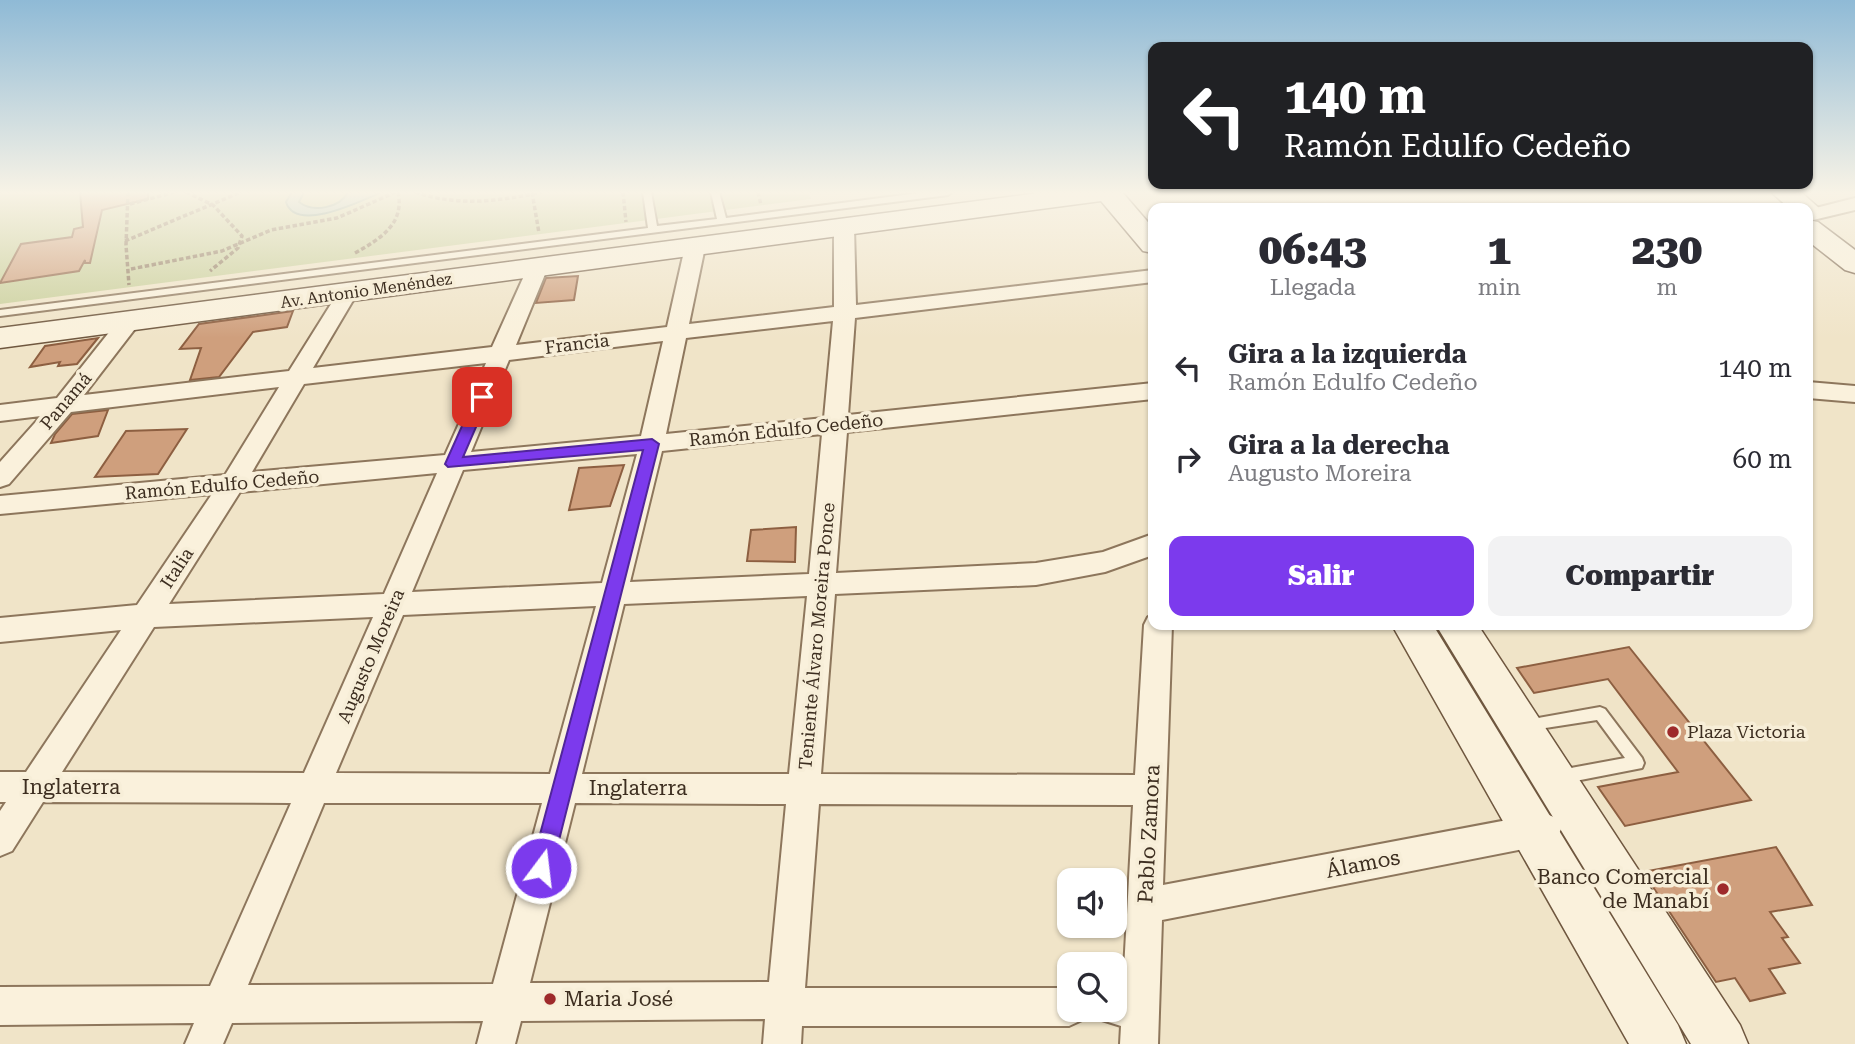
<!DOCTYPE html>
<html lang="es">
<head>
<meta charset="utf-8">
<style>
	body { margin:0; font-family:"Roboto Serif",serif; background:#f2f2f3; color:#2b2b33; height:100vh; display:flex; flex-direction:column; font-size:26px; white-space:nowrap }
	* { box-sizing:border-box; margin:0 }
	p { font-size:23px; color:#7c7c81 }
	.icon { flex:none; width:38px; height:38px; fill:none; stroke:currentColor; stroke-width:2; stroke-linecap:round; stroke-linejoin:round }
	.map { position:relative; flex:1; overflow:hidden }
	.details { position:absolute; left:1148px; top:203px; width:665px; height:427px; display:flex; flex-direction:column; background:#fff; border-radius:14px; box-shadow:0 2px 5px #0004 }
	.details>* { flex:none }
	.guide { position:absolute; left:1148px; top:42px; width:665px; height:147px; border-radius:14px; box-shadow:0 2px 5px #0004; background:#202124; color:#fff; overflow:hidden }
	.buttons { position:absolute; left:1057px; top:868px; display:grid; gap:14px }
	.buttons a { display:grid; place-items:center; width:70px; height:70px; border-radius:14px; background:#fff; box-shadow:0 2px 5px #0004; font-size:35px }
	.pin { position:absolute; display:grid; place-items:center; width:60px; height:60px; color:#fff; margin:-30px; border-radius:14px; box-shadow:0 4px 10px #0006 }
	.me { position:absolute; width:77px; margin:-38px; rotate:15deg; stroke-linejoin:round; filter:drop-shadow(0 0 5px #0008) }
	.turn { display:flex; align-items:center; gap:24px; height:147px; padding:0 21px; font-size:32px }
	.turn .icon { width:91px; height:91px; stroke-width:2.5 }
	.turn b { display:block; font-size:49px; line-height:60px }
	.eta { display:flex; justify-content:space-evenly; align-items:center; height:119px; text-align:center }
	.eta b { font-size:42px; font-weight:800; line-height:49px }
	.action { display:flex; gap:14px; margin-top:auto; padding:14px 21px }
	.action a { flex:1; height:80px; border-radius:14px; background:#7c3aed; color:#fff; font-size:28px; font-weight:800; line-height:80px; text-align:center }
	.action a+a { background:#f2f2f3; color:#2b2b33 }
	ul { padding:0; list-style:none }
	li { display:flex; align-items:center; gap:21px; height:91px; padding:0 21px }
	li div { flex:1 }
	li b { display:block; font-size:26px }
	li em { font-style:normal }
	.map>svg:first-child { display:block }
</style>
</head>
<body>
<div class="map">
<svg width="1855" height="1044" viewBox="0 0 1855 1044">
	<rect width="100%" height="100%" fill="#f0e4c8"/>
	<path fill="#c9cf9b" d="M0,192H808L811,199L0,304Z"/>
	<path fill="#a9c4bc" stroke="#6f938a" stroke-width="2" d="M292,192H304L299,202C313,213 340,208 348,192H382C363,200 296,234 286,202Z"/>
	<path fill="#cf9f7d" stroke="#8d5f41" stroke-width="2" d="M80,192H148V199L102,210L90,263H85V260L79,271L0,283L21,244L72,237L74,229L83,227Z
		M578,276L574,300L536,303L546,278Z
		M293,311L287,327L253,332L219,377L190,380L201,348L180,349L199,324Z
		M98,338L77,364L58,366L60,362L30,367L45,346Z
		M108,410L98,436L51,443L55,434L72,414Z
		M187,429L158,474L95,477L126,431Z
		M624,465L610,506L569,510L579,468Z
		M796,527L795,562L747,561L751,530Z
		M1629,647L1751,800L1625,826L1598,787L1678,772L1608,679L1534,693L1517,668Z
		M1776,847L1812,905L1770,912L1788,937L1782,938L1800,963L1769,969L1785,993L1750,1001L1735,978L1716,982L1643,872Z"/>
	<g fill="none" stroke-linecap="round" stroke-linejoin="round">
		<defs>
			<path id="lane" d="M643,192H651L657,226L717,219L711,192H719L726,218L927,192H952L948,195L0,316V310L648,228Z
				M1600,707L1605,709L1642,758L1644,763L1642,768L1560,784L1555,782L1553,777L1555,772L1560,770L1625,758L1597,720L1526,731L1521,729L1519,725L1521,721Z"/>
			<path id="street" d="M1855,198V210L1813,220L1808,218V210Z
				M844,221L854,227L856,305L1153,270V282L855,318L848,415L1153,383V399L847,432L836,573L1036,563L1103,552L1153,534V555L1105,572L1036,585L835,594L821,774L1135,775L1144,625L1148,617L1153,615V625H1172L1163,885L1544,813L1556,818L1561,829L1556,840L1544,845L1162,920L1158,1044H1120L1121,1026L1102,1020L1097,1010H1115V988H1123L1133,805L819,804L805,988H1069V1010H1087L1082,1020L1069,1026H802L801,1044H763L765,1019L521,1021L515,1044H477L483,1021L232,1023L223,1044H185L194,1023L0,1025V987L210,986L291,803L43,802L12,851L0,856V811L6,802H0V772H26L121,630L0,642V618L137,605L212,494L0,514V496L225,475L279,387L71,412L9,484L0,487V462L41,416L0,421V405L57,398L122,316H138L141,321L84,395L289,371L341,288H355L358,292L313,368L492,347L528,267L531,263H545L548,267L516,345L667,327L685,247L688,243H702L705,247L689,324L834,307V227ZM833,321L824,418L666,434L686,338ZM663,341L641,436L471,452L509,360ZM486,363L445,455L252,472L304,384ZM822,434L809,574L630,582L662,451ZM637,454L602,583L412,592L463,470ZM437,473L384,594L169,604L240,492ZM807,596L789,774H582L624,604ZM596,606L550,774L336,773L403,615ZM373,617L304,773L62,772L154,627ZM324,803H542L493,984L248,985ZM575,803L786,804L769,982L530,983Z
				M1808,382L1855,386V402L1808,398Z"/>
			<path id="secondary" d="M1046,192H1122L1153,228V253L1143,251L1101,201L0,348V328Z
				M1771,192H1801L1819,208L1815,214L1808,216V208H1789Z
				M1808,220L1818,222L1855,250V273L1845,270L1808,241Z
				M1392,625H1433L1678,1025L1686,1044H1629Z
				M1436,625H1478L1740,1025L1748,1044H1691Z"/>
		</defs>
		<use href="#lane" stroke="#8d765c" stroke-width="4"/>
		<use href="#street" stroke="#8d765c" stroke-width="4"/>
		<use href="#secondary" stroke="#6f573f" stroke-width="3"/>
		<path stroke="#8d765c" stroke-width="3.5" stroke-dasharray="4.5 2.5" stroke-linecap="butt" d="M128,192L126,245L129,285
			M186,192L213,205L242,236L238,248L210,271
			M415,192C458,207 499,201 543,192
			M532,192L539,233
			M623,192L626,222
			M758,192L761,205
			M130,204L175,192
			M125,241L241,192
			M355,253C380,239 405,224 398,192
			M131,269L222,251L271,230L337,218L396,192"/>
		<use href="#lane" fill="#faf1dc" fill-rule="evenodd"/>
		<use href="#street" fill="#faf1dc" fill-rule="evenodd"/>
		<use href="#secondary" fill="#faf1dc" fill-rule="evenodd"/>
	</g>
	<linearGradient id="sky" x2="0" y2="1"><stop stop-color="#8fbad6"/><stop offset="0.57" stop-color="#f8f3e6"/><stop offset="1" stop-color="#f8f3e6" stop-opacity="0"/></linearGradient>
	<rect width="1855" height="338" fill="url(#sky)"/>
	<path fill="#7c3aed" stroke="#51269a" stroke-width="2" d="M482,393L489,397L463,457L652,439L659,444L552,868L549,875L541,878L534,875L531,868L643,450L448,467L445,464L475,397Z"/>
	<g fill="#9e2a2b" stroke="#f7eed8" stroke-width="2.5">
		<circle cx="1673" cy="732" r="7"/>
		<circle cx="1723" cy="889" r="7"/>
		<circle cx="550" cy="999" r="7"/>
	</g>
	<g text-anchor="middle" stroke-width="7" stroke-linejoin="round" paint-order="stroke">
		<g font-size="16" fill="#3d2e20" stroke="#f7eed8">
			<text transform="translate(366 290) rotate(-8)" y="6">Av. Antonio Menéndez</text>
		</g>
		<g font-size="18" fill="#3d2e20" stroke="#f7eed8">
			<text transform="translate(577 344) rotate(-7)" y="6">Francia</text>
			<text transform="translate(66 401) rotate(-50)" y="6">Panamá</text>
			<text transform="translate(786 430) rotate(-6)" y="6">Ramón Edulfo Cedeño</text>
			<text transform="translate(222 485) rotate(-5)" y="6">Ramón Edulfo Cedeño</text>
			<text transform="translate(177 568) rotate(-57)" y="6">Italia</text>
			<text transform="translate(817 636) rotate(-85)" y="6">Teniente Álvaro Moreira Ponce</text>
			<text transform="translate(371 656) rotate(-67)" y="6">Augusto Moreira</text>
		</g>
		<g font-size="18" fill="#3d2e20" stroke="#f7eed8" text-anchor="start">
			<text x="1687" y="738">Plaza Victoria</text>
		</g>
		<g font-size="21" fill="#3d2e20" stroke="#f7eed8">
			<text x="71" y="794">Inglaterra</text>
			<text x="638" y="795">Inglaterra</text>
			<text transform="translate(1149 834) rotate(-87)" y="7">Pablo Zamora</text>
			<text transform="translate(1363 864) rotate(-11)" y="7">Álamos</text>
		</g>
		<g font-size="21" fill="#3d2e20" stroke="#f7eed8" text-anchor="end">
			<text x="1709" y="884">Banco Comercial<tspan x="1709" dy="24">de Manabí</tspan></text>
			<text x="564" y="1006" text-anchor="start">Maria José</text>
		</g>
	</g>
</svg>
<div class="buttons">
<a><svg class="icon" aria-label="sound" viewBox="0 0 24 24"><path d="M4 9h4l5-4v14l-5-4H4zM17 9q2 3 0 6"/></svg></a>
<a><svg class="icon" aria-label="search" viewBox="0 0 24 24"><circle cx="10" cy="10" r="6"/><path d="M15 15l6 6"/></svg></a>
</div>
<div class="pin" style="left:482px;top:397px;background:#d93025"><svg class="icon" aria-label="arrive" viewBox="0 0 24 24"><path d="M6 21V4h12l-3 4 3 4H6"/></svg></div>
<svg class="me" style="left:541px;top:868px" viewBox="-20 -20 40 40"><circle r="17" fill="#7c3aed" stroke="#fff" stroke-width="3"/><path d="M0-11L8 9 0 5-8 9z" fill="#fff"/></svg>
<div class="guide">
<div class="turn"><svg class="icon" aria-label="left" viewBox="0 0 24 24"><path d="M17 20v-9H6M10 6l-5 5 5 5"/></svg><div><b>140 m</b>Ramón Edulfo Cedeño</div></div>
</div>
<section class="details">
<div class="eta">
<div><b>06:43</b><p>Llegada</p></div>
<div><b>1</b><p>min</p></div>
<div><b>230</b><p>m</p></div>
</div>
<ul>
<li><svg class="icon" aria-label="left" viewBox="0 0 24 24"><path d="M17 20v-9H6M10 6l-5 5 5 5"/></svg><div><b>Gira a la izquierda</b><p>Ramón Edulfo Cedeño</p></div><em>140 m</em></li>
<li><svg class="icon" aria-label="right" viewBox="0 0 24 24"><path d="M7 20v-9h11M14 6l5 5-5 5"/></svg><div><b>Gira a la derecha</b><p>Augusto Moreira</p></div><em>60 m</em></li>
</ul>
<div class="action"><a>Salir</a><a>Compartir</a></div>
</section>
</div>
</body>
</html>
